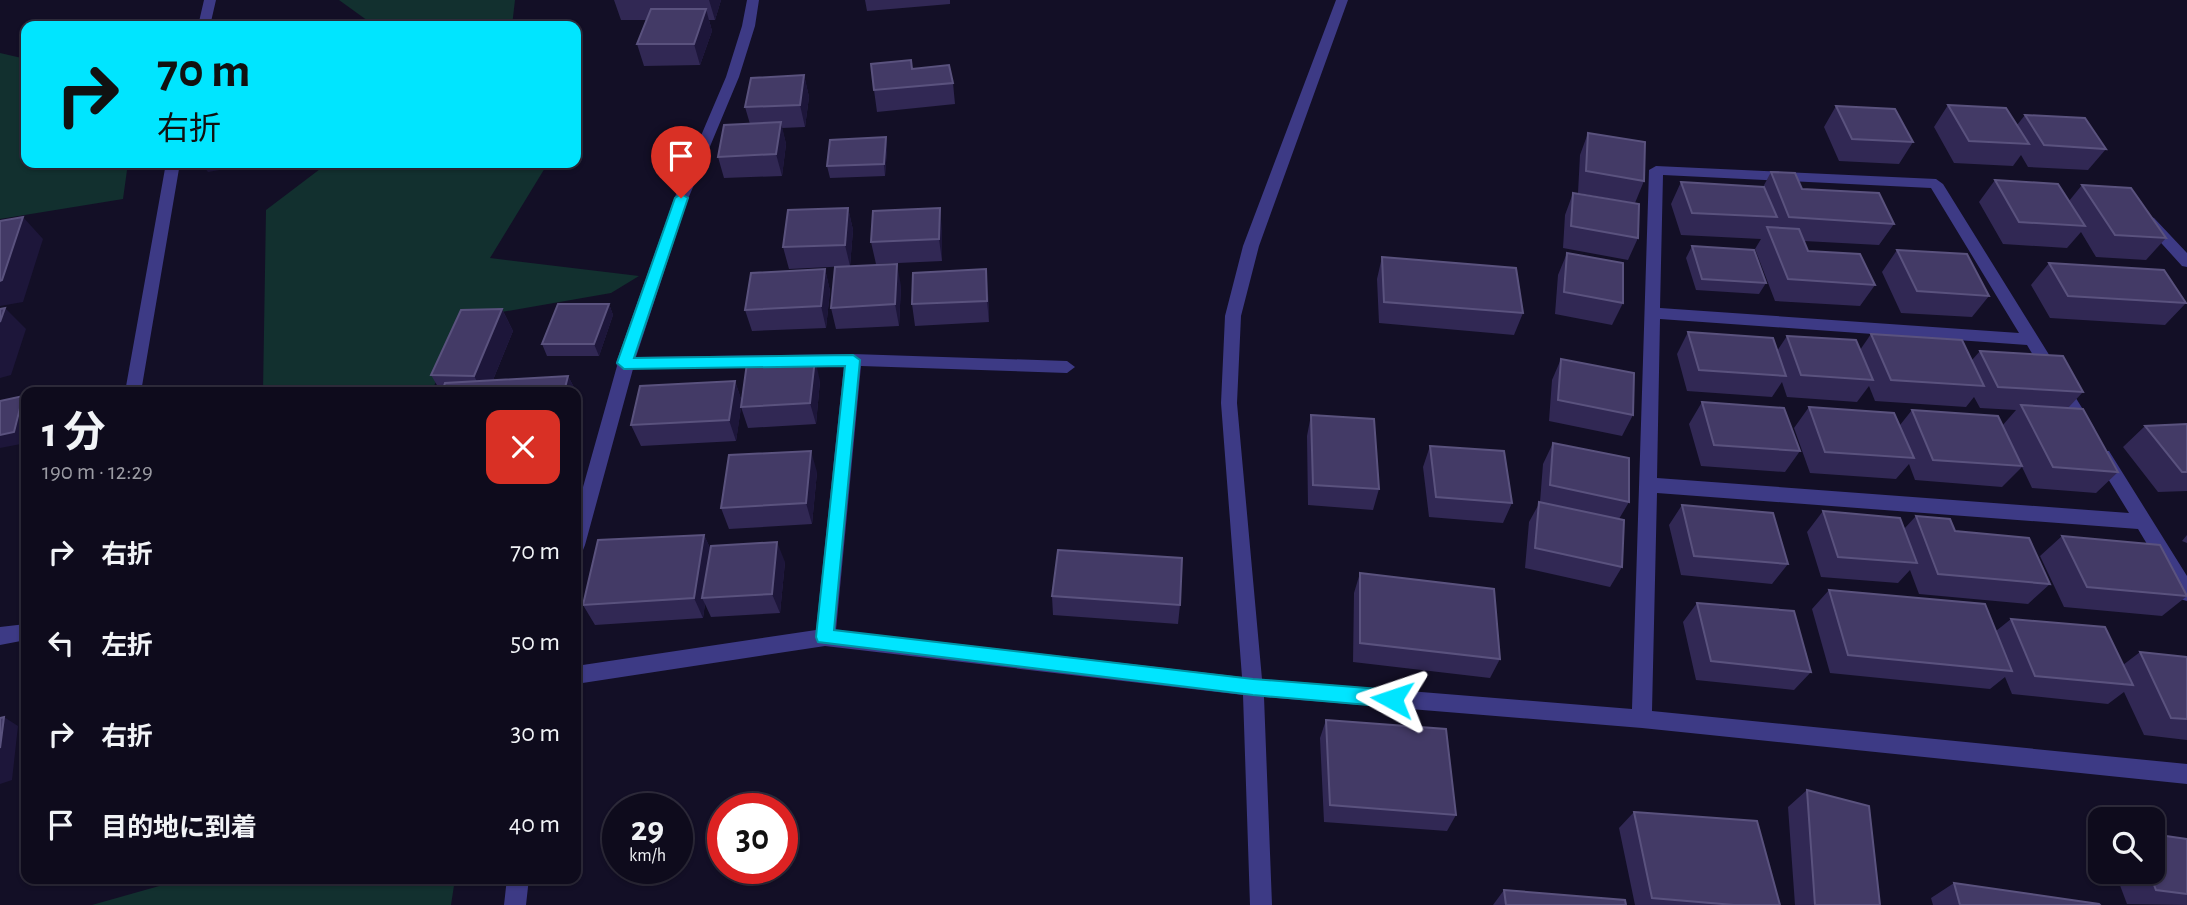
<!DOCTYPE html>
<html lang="ja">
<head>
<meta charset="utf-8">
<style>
	body { margin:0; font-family:"Alegreya Sans","Noto Sans JP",sans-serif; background:#1c1929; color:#f1f3f6; height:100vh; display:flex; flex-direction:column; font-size:26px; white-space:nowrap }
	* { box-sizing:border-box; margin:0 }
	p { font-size:23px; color:#9b9ba3 }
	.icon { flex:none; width:38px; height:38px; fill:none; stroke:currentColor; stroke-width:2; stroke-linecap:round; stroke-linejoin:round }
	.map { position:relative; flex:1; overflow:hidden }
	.side { position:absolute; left:21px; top:387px; width:560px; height:497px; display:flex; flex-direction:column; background:#0e0b1c; border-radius:14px; box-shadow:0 2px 5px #0004,0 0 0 2px #2e2b3b }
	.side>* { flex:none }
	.guide { position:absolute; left:21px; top:21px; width:560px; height:147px; border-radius:14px; box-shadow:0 2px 5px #0004,0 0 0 2px #2e2b3b; background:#00e5ff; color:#111; overflow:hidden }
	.controls { position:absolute; left:2088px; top:807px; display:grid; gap:14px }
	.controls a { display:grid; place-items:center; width:77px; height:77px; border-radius:14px; background:#0e0b1c; box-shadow:0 2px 5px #0004,0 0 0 2px #2e2b3b; font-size:35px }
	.speed { position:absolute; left:602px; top:793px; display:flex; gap:14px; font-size:35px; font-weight:700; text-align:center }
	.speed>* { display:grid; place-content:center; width:91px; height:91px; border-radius:50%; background:#0e0b1c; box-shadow:0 2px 5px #0004,0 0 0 2px #2e2b3b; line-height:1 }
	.speed small { font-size:18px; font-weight:400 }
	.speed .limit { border:10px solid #d22; background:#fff; color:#111 }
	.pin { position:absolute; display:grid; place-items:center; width:60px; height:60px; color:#fff; margin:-72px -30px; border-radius:50% 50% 50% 0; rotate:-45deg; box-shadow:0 0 7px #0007 }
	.pin .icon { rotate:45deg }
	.me { position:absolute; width:77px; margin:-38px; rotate:275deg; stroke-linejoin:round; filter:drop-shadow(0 0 5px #0008) }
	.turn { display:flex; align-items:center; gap:24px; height:147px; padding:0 21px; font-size:32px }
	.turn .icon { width:91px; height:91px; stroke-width:2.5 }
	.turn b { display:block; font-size:49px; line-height:60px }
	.round { display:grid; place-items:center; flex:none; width:74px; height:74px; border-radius:14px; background:#1c1929 }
	.summary { display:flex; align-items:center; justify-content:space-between; height:119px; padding:0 21px }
	h1 { font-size:42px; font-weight:700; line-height:52px }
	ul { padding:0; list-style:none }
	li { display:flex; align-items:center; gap:21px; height:91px; padding:0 21px }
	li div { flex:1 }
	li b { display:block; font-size:26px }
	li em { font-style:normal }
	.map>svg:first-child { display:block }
</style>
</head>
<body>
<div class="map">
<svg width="2187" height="905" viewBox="0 0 2187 905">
	<rect width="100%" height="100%" fill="#130f26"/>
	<path fill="#12302f" d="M339,0H515L512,26H375Z
		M0,53L26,59V163H128L123,199L0,219Z
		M328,163H548L490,258L639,276L611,293L467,318L431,392H263L266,210Z
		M184,879V878L455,879L451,905H92Z"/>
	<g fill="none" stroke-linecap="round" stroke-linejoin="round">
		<path fill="#3d3a85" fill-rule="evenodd" d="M204,0H216L210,26H198Z
			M747,0H759L755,26L739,77L688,199L636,357L853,354L1067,361L1075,367L1067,373L861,366L836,630L1242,677L1221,403L1225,316L1243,246L1336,0H1348L1259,246L1241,316L1237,403L1262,679L1632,709L1649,170L1656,166L1936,179L1943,184L2092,424L2095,429L2092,434H2080L2027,345L1660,319L1657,478L2129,513L2094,456L2097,451H2109L2187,576V601L2180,599L2138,529L1657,493L1652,711L2187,764V784L1642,728L1264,697L1272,905H1250L1243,695L825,646L576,684V666L816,630L844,366L633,369L585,545L583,550L576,553V512L617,366L616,363L674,199L726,77L742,26ZM1663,175L1931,188L2019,333L1660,308Z
			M166,163H180L141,392H125Z
			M2149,216L2154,218L2187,253V267L2182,266L2144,224L2142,221L2144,218Z
			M26,624V640L0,645V627Z
			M507,878H529L526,905H504Z"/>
	</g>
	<path fill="#312854" d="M614,0H721L715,20H709L712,31L700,65L644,66L637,44L646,20H621Z
		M865,0H950V4L867,11Z
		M912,69L953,83L955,104L877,112L874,90Z
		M804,75L809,97L805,127L782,128L786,144L782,176L724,178L718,157L750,124L745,107Z
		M1948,105L2017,125L2025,115L2106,149L2088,170L2028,167L2021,155L2013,166L1954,163L1934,127Z
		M1836,106L1913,142L1899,164L1839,161L1824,127Z
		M1588,133L1644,181L1635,203L1578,193L1580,155Z
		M886,137L887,149L885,176L830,178L827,166Z
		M1771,172L1802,189L1894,224L1879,245L1804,241L1808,251L1875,285L1860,306L1775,301L1755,249L1761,239L1681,235L1671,204L1681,182L1763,187Z
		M1995,180L2069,201L2082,185L2166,238L2146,260L2096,257L2081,232L2067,248L2003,244L1979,202Z
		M1573,193L1638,238L1628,260L1563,248L1565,215Z
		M848,208L853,230L850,266L789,269L783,247Z
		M942,230V261L876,264L871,242Z
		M1692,246L1766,283L1759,294L1696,290L1686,258Z
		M1897,250L1989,296L1972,317L1901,313L1882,272Z
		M1567,253L1623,303L1612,325L1555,314L1558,275Z
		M1382,257L1523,313L1514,335L1379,323L1377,279Z
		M2049,263L2186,303L2165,325L2050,318L2031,285Z
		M825,269L830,291L826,328L752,331L745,310Z
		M901,286L899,326L836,329L831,308Z
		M988,291L989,322L915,326L912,304Z
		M609,304L613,315L599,356H547L542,344Z
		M502,309L513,331L493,380L568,376L579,397L576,409V392H441L431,375Z
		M1688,332L1777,351L1787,336L1860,350L1871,334L1972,360L1980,351L2083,392L2068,408L2118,472L2096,493L2032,488L2022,467L2002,487L1915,480L1909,464L1896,479L1810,473L1794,428L1809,407L1900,425L1912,410L2002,426L2016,410L1980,408L1974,397L1966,407L1875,401L1869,386L1857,402L1787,397L1782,382L1772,397L1687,391L1677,354Z
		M1561,359L1633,415L1622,436L1549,421L1552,380Z
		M735,381L742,402L820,381L816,424L748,428L741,407L736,441L641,446L631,425Z
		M1702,402L1800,451L1785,472L1701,466L1689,424Z
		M1311,415L1379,489L1373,510L1308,505L1307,436Z
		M2187,424V491L2158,492L2123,447L2145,426Z
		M1553,443L1629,502L1619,519L1622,567L1610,587L1525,568L1529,522L1540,502L1543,464Z
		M1430,446L1512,503L1503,523L1429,517L1423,467Z
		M817,472L812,524L729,529L721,508Z
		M1682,505L1788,564L1772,584L1681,575L1669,525Z
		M1823,511L1904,529L1916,516L1955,531L2050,584L2028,604L1919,594L1910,570L1898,583L1821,577L1807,532Z
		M704,535L710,548L785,562L780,613L711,617L705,604L703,618L595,625L583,605Z
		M2187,535V543L2182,541Z
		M2062,536L2187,596L2162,616L2064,607L2040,556Z
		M1360,573L1500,659L1490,678L1353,662L1354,593Z
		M1829,590L1996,631L2011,619L2123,665L2140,652L2187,657V740L2144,735L2124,692L2108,704L2012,694L2005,677L1990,689L1830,673L1812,609Z
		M1052,596L1180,605L1178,624L1053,615Z
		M1697,603L1811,672L1794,690L1696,680L1683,622Z
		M1326,720L1456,815L1447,831L1324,822L1320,738Z
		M1807,790L1880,905H1795L1788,807Z
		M1634,812L1780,905H1635L1619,828Z
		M2187,839V905L2127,904L2115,872H2152Z
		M1954,883L2100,905H1933L1931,898Z
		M1504,890L1626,905H1493Z"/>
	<path fill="#1d163a" d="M709,0H721L715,20Z
		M706,9L712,31L700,65L694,44Z
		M804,75L809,97L805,127L800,105Z
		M781,122L786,144L782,176L776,154Z
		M886,137L887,149L885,176L884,164Z
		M201,163H259L208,172Z
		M848,208L853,230L850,266L845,245Z
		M940,208L942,230V261L939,239Z
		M23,217L43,239L23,302L0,306V281Z
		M897,264L901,286L899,326L895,304Z
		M825,269L830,291L826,328L821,306Z
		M986,269L988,291L989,322L987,301Z
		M609,304L613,315L599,356L594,344Z
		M5,308L26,329L11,375L0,378V322Z
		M502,309L513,331L488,392H483L474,376Z
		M815,359L820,381L816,424L810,403Z
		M568,376L579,397L576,409V392H564Z
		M735,381L742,402L736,441L729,420Z
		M23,396L26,399V443L0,448V435Z
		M811,451L817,472L812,524L806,503Z
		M704,535L713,555L702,598L705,604L703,618L694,598Z
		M777,542L785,562L780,613L772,594Z
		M4,717L18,726L12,780L0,784V748Z"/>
	<path fill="#433a66" stroke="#5a527e" stroke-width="2" d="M651,9H706L694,44H637Z
		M911,60L912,69L949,65L953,83L874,90L871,64Z
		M804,75L800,105L745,107L751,78Z
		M1948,105L2006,108L2029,144L1969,141Z
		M1836,106L1895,109L1913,142L1852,139Z
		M2025,115L2085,118L2106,149L2044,145Z
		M781,122L776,154L718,157L724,125Z
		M1588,133L1645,142L1644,181L1586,171Z
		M886,137L884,164L827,166L830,140Z
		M1771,172L1795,173L1802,189L1879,193L1894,224L1789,217Z
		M1995,180L2058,184L2085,226L2019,222Z
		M1681,182L1764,187L1777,217L1692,213Z
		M2082,185L2131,188L2166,238L2115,235Z
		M1573,193L1639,204L1638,238L1571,226Z
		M848,208L845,245L783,247L788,210Z
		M940,208L939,239L871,242L873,211Z
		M23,217L2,280L0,281V221Z
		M1767,227L1799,229L1808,251L1860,254L1875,285L1788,279Z
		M1692,246L1754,250L1766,283L1702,279Z
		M1897,250L1967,254L1989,296L1917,291Z
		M1567,253L1623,263V303L1564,292Z
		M1382,257L1516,268L1523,313L1384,302Z
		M2049,263L2164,270L2186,303L2068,296Z
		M897,264L895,304L831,308L835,267Z
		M825,269L821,306L745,310L751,273Z
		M986,269L987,301L912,304L913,273Z
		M558,304H609L594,344H542Z
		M5,308L0,322V309Z
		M502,309L474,376L431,375L461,310Z
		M1688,332L1773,338L1786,376L1699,370Z
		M1871,334L1962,340L1984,386L1891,380Z
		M1787,336L1856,340L1873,380L1801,375Z
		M1980,351L2063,356L2083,392L1998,387Z
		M815,359L810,403L741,407L747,363Z
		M1561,359L1634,373L1633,415L1558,400Z
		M568,376L564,392H442L445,383Z
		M735,381L729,420L631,425L640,386Z
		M23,396L14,432L0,435V401Z
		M1702,402L1784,408L1800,451L1714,445Z
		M2021,405L2083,409L2118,472L2053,467Z
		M1809,407L1894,413L1914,458L1825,452Z
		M1912,410L1998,416L2022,466L1933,460Z
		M1311,415L1374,419L1379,489L1313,485Z
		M2187,424V472H2182L2145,426Z
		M1553,443L1629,458V502L1550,485Z
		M1430,446L1504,451L1512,503L1436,497Z
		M811,451L806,503L721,508L729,455Z
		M1539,502L1624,520L1622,567L1535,548Z
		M1682,505L1773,513L1788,564L1694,556Z
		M1823,511L1900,518L1917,563L1838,557Z
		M1916,516L1950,519L1955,531L2029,538L2050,584L1938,574Z
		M704,535L694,598L583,605L598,540Z
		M2062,536L2160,545L2187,596L2087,587Z
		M777,542L772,594L702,598L711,546Z
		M1058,550L1182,558L1180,605L1052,596Z
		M1360,573L1494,589L1500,659L1360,643Z
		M1829,590L1985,604L2012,671L1848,655Z
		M1697,603L1794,611L1811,672L1711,661Z
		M2011,619L2105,627L2133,685L2035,676Z
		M2140,652L2187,657V719L2171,718Z
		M4,717L0,748V718Z
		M1326,720L1446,729L1456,815L1330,805Z
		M1807,790L1869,806L1880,905H1815Z
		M1634,812L1757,821L1780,905H1734L1652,898Z
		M2152,834L2187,839V894L2156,890L2149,872H2152Z
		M1954,883L2099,904L2100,905H1960Z
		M1504,890L1625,900L1626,905H1506Z"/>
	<path fill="#00e5ff" stroke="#0095a6" stroke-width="2" d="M681,194L688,198L634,358L853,355L860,360L834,630L1253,679L1392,690L1399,693L1401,699L1399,705L1392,707L1253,695L818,642L816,637L845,366L624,369L617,363L675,198Z"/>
</svg>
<div class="controls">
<a><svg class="icon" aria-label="search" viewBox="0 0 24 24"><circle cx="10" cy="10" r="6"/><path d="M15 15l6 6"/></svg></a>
</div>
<div class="speed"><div>29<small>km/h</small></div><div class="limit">30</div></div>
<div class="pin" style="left:681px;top:198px;background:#d93025"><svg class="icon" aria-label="arrive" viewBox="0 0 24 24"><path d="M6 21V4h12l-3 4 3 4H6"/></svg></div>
<svg class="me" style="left:1392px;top:699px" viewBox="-20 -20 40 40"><path d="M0-17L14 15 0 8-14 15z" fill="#00e5ff" stroke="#fff" stroke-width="4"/></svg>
<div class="guide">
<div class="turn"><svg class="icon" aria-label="right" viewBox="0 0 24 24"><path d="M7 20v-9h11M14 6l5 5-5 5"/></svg><div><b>70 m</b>右折</div></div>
</div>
<section class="side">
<div class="summary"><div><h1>1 分</h1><p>190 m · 12:29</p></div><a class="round" style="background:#d93025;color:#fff"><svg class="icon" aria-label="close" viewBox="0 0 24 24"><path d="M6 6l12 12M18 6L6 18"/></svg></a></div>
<ul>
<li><svg class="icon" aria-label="right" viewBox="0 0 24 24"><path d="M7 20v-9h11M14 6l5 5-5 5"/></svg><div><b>右折</b></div><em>70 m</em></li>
<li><svg class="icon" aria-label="left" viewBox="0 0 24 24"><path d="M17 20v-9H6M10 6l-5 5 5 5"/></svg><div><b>左折</b></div><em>50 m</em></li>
<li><svg class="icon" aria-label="right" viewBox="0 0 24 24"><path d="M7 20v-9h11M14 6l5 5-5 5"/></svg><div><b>右折</b></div><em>30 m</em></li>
<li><svg class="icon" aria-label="arrive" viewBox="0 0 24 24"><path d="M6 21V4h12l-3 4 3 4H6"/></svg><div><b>目的地に到着</b></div><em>40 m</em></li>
</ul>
</section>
</div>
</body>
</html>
